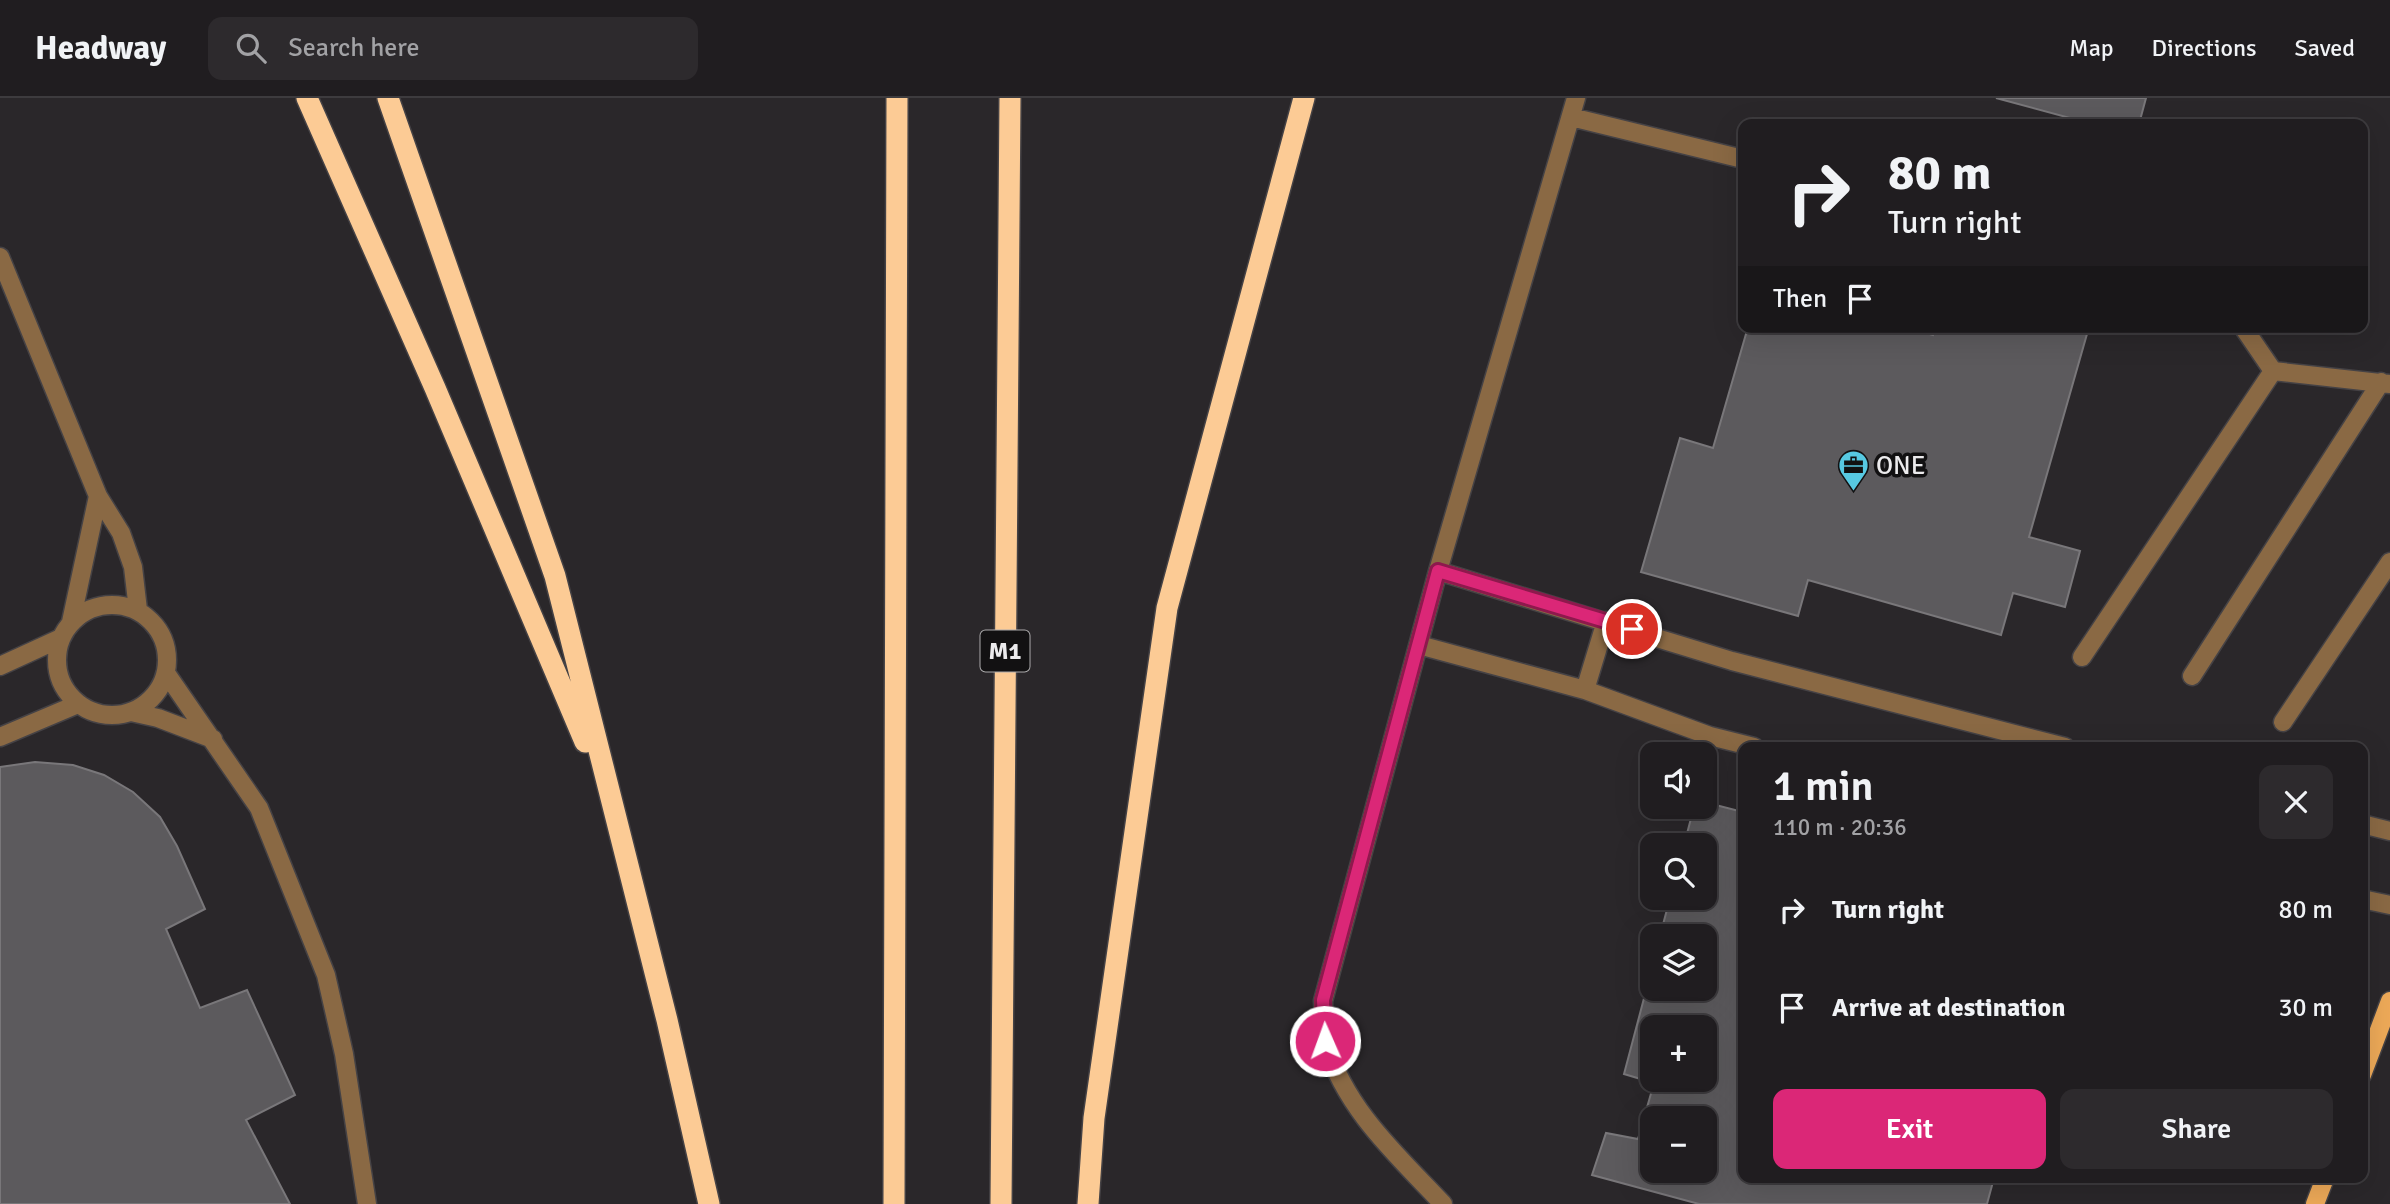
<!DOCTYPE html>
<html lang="en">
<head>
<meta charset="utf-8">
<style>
	body { margin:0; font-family:Signika,sans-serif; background:#2d2a2d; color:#f1f3f6; height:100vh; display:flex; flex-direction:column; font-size:26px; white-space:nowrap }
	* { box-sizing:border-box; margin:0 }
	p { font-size:23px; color:#a2a2a5 }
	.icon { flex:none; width:38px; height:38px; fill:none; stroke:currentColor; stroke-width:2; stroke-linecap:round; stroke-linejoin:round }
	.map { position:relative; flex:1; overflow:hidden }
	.drawer { position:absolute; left:1738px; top:644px; width:630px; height:441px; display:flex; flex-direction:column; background:#201d20; border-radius:14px; box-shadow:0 7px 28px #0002,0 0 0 2px #3d3b3e }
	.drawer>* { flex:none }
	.hud { position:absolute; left:1738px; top:21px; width:630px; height:214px; border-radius:14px; box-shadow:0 7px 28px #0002,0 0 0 2px #3d3b3e; background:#201d20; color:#f1f3f6; overflow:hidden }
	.buttons { position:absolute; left:1640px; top:644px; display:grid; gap:14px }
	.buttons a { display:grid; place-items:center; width:77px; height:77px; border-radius:14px; background:#201d20; box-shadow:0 7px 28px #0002,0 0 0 2px #3d3b3e; font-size:35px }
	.pin { position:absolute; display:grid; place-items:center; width:60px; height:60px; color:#fff; margin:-30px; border:4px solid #fff; border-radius:50%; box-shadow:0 2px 7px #0007 }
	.me { position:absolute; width:77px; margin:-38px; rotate:358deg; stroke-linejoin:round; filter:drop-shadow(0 0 5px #0008) }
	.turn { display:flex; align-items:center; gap:24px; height:147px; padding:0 35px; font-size:32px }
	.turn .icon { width:91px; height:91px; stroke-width:2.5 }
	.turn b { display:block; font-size:49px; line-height:60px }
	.then { display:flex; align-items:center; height:66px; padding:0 35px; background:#0003; gap:14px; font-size:26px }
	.round { display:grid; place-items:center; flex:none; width:74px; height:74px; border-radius:14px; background:#2d2a2d }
	.headline { display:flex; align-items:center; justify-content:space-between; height:119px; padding:0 35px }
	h1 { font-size:42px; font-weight:600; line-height:52px }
	.primary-button { display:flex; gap:14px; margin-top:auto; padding:14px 35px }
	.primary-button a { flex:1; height:80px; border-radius:14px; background:#db2777; color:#fff; font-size:28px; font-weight:600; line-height:80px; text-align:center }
	.primary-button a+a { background:#2d2a2d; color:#f1f3f6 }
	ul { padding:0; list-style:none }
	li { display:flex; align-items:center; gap:21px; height:98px; padding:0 35px }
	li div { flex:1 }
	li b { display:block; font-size:26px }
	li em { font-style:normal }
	header { display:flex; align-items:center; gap:42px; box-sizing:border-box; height:98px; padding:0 35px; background:#201d20; border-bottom:2px solid #3d3b3e }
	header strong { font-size:33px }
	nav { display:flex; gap:38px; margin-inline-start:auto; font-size:24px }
	.search { width:490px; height:63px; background:#2d2a2d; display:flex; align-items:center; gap:18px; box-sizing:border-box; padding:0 24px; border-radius:14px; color:#a2a2a5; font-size:26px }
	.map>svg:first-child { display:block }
</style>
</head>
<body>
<header>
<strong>Headway</strong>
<div class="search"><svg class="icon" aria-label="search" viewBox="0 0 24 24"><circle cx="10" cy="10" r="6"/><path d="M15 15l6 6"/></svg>Search here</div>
<nav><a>Map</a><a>Directions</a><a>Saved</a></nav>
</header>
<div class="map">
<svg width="2390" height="1106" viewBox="0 0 2390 1106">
	<rect width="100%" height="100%" fill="#2a272a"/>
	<path fill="#5c5a5d" stroke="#79777a" stroke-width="2" fill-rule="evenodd" d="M1996,0H2146L2139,26H2092Z
		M1748,229H1905L1933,237L1936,229H2089L2029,439L2080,453L2065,509L2013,495L2001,537L1808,482L1798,518L1641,474L1680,340L1713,350Z
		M35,664L73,667L104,677L133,694L160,719L177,748L205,811L166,831L200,910L247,892L295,997L246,1022L290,1106H0V669Z
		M1704,704L1743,714V1080H1994L1987,1106H1699L1592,1077L1606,1035L1638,1041L1654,985L1624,976L1652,870V891H1704V838H1660L1670,800H1704V747H1684L1694,709H1704ZM1652,929H1704V982H1652ZM1652,1020H1704V1073H1652Z"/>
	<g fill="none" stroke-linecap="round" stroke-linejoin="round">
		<defs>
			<path id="minor" d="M1571,19L1743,61
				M0,159L98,398L121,435L133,469L138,512
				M2243,229L2273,273L2390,286
				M1438,473L1732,563L2065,649
				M57 562a55 55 0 1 1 110 0a55 55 0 1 1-110 0Z
				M71,524L98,398
				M1419,547L1585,592L1710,638L1754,649
				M2082,559L2273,273
				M0,568L61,540
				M166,575L259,710L326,877L344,956L367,1106
				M2192,578L2381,284
				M1585,592L1606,523
				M131,614L158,620L213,641
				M2283,624L2390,464
				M0,639L78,606
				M2362,726L2390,733
				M2362,801L2390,807
				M1443,1106C1397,1057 1346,1012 1326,946C1322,933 1324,916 1323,903L1438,473L1576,0"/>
			<path id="major" d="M2362,977L2390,903
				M2315,1106L2325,1080"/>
			<path id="highway" d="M307,0L435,290L585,644
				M388,0L555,478L667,922L709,1106
				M894,1106L897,0
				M1001,1106L1010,0
				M1088,1106L1094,1020L1167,510L1304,0"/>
		</defs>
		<use href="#minor" stroke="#454245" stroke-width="21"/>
		<use href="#major" stroke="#454245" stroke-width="21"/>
		<use href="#highway" stroke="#454245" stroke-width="24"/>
		<use href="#minor" stroke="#8a6944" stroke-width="18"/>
		<use href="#major" stroke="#eda958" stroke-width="18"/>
		<use href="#highway" stroke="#fccb95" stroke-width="21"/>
	</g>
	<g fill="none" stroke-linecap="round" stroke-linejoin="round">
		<defs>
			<path id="route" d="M1325,943L1323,902L1438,473L1632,531"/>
		</defs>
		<use href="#route" stroke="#8e194d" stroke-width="18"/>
		<use href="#route" stroke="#db2777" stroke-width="12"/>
	</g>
	<defs>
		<symbol id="office-pin" viewBox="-11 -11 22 30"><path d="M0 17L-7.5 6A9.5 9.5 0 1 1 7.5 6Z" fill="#57c9e2" stroke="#121112"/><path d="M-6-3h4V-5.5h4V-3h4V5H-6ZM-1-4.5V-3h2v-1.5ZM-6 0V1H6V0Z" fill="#111"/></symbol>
	</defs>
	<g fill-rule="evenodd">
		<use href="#office-pin" x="1836" y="350" width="35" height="47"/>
	</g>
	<g text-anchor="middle" stroke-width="7" stroke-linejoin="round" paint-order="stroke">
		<rect fill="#121112" stroke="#abaaab" stroke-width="2" x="980.5" y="532.5" width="49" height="41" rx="5"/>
		<g font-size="24" font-weight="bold" fill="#ecebed">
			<text x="1005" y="561">M1</text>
		</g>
		<g font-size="26" fill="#ecebed" stroke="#121112" text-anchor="start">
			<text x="1876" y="376">ONE</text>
		</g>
	</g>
</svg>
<div class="buttons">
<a><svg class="icon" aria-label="sound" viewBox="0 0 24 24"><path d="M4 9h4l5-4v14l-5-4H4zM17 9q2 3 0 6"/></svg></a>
<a><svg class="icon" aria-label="search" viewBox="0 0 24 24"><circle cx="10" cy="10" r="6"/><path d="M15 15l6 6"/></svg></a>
<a><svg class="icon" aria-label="layers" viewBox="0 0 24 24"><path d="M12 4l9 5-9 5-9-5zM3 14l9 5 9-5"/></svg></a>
<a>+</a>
<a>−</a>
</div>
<div class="pin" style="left:1632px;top:531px;background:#d93025"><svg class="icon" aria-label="arrive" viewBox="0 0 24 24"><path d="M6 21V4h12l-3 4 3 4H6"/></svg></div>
<svg class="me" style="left:1325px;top:943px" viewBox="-20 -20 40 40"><circle r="17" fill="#db2777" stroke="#fff" stroke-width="3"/><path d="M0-11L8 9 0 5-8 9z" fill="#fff"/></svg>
<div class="hud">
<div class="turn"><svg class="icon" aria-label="right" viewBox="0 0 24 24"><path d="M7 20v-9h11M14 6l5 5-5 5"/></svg><div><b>80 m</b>Turn right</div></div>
<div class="then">Then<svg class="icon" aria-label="arrive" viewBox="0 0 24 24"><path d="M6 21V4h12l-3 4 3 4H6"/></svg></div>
</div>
<section class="drawer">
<div class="headline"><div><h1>1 min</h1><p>110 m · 20:36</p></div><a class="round"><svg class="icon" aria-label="close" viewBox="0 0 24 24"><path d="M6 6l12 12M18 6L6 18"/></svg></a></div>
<ul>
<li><svg class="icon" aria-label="right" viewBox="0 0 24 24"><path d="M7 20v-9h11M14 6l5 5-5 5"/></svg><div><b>Turn right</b></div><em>80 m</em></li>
<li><svg class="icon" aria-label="arrive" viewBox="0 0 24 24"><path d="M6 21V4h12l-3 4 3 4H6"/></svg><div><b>Arrive at destination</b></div><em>30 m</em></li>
</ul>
<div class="primary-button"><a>Exit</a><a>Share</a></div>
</section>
</div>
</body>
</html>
